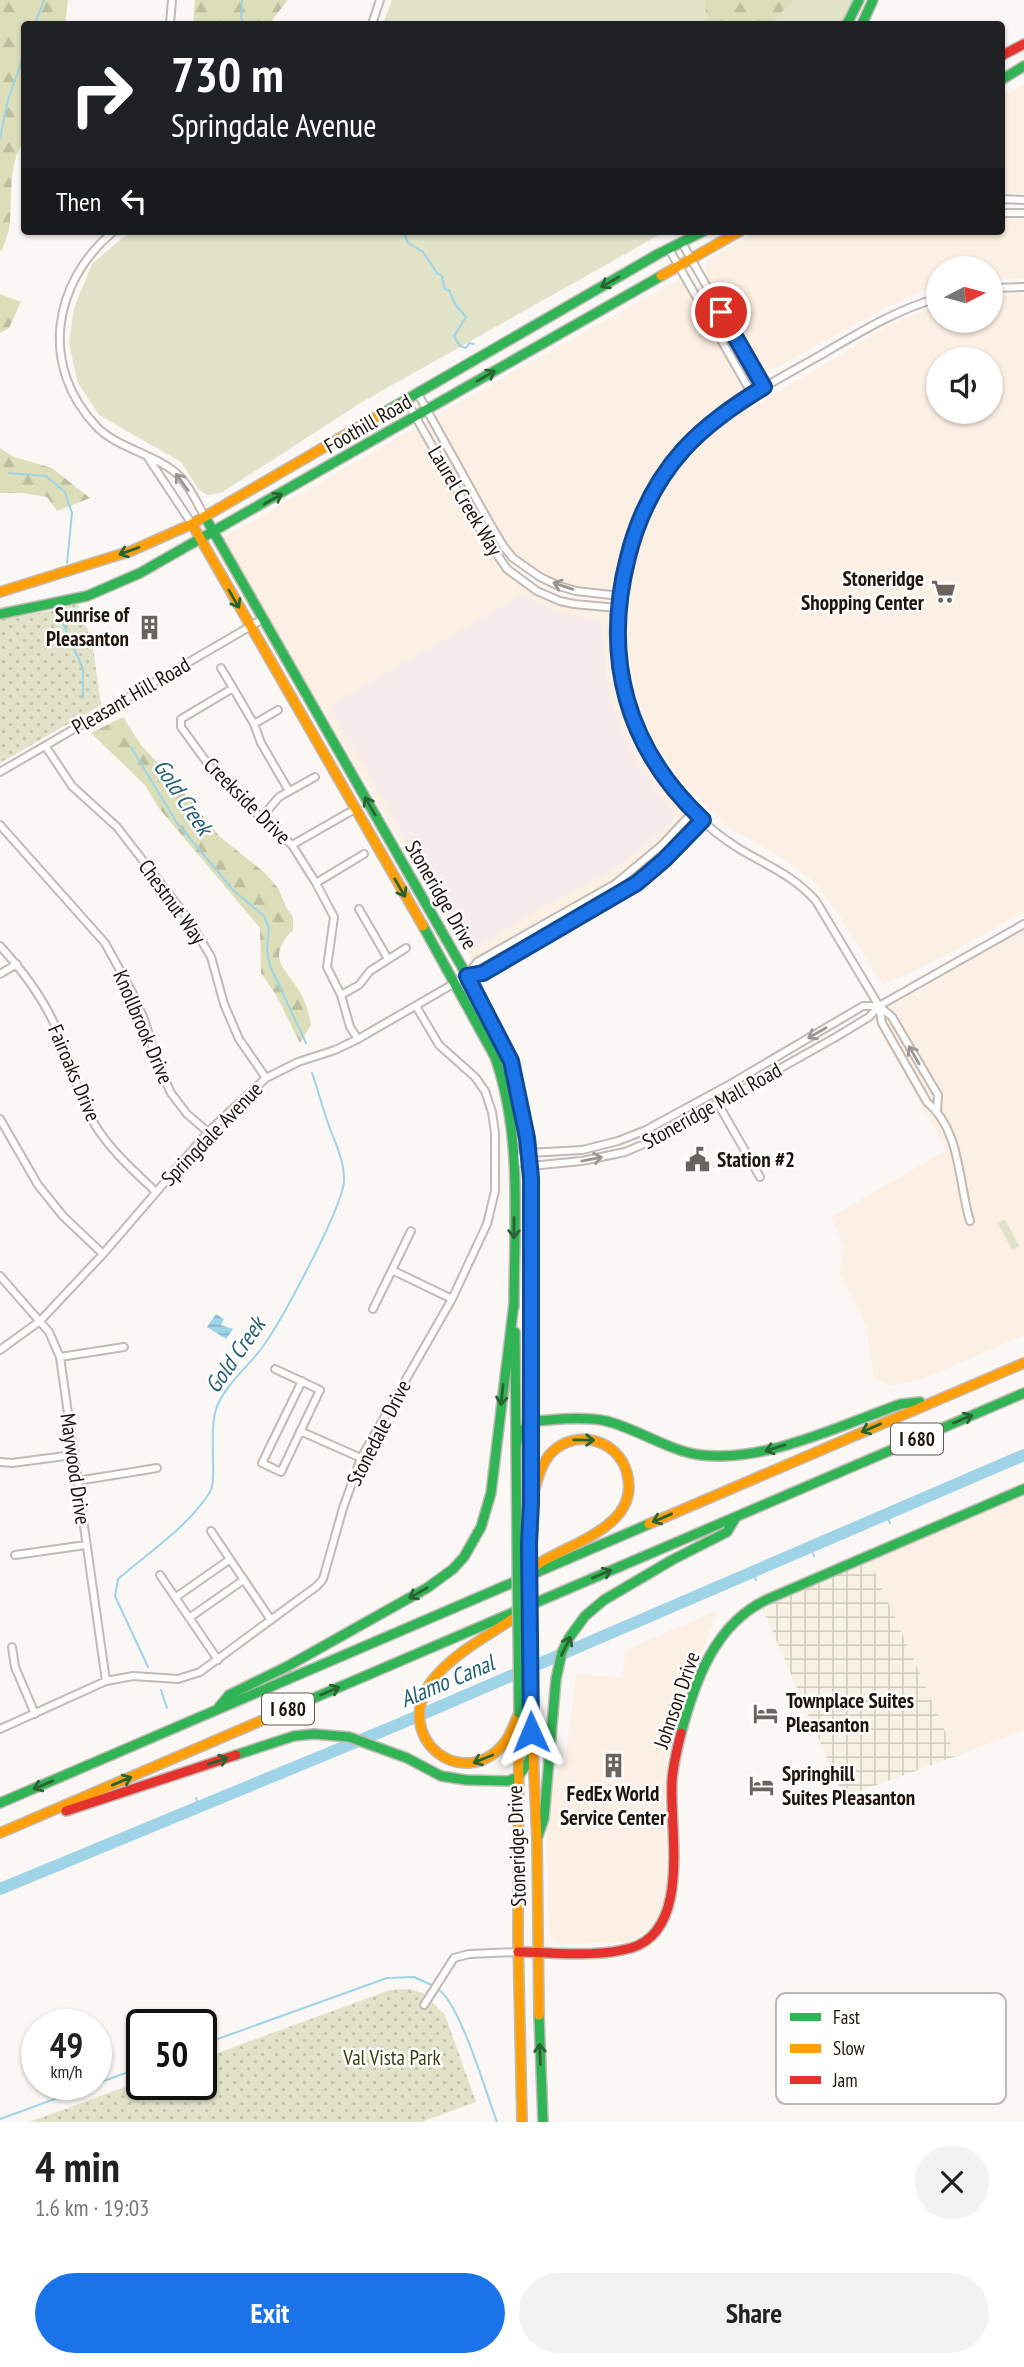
<!DOCTYPE html>
<html lang="en">
<head>
<meta charset="utf-8">
<style>
	body { margin:0; font-family:"PT Sans Narrow",sans-serif; background:#f2f2f2; color:#222; height:100vh; display:flex; flex-direction:column; font-size:26px; white-space:nowrap }
	* { box-sizing:border-box; margin:0 }
	p { font-size:23px; color:#767676 }
	.icon { flex:none; width:38px; height:38px; fill:none; stroke:currentColor; stroke-width:2; stroke-linecap:round; stroke-linejoin:round }
	.map { position:relative; height:2122px; overflow:hidden }
	.side { display:flex; flex-direction:column; background:#fff; flex:1 }
	.side>* { flex:none }
	.banner { position:absolute; left:21px; top:21px; width:984px; height:214px; border-radius:7px; box-shadow:0 2px 5px #0004; background:#202124; color:#fff; overflow:hidden }
	.needle { width:46px; rotate:84deg }
	.buttons { position:absolute; left:926px; top:256px; display:grid; gap:14px }
	.buttons a { display:grid; place-items:center; width:77px; height:77px; border-radius:50%; background:#fff; box-shadow:0 2px 5px #0004; font-size:35px }
	.speed { position:absolute; left:21px; top:2009px; display:flex; gap:14px; font-size:35px; font-weight:700; text-align:center }
	.speed>* { display:grid; place-content:center; width:91px; height:91px; border-radius:50%; background:#fff; box-shadow:0 2px 5px #0004; line-height:1 }
	.speed small { font-size:18px; font-weight:400 }
	.speed .limit { border:4px solid #111; border-radius:10px; background:#fff; color:#111 }
	.pin { position:absolute; display:grid; place-items:center; width:60px; height:60px; color:#fff; margin:-30px; border:4px solid #fff; border-radius:50%; box-shadow:0 2px 7px #0007 }
	.me { position:absolute; width:77px; margin:-38px; rotate:359deg; stroke-linejoin:round; filter:drop-shadow(0 0 5px #0008) }
	.turn { display:flex; align-items:center; gap:24px; height:147px; padding:0 35px; font-size:32px }
	.turn .icon { width:91px; height:91px; stroke-width:2.5 }
	.turn b { display:block; font-size:49px; line-height:60px }
	.then { display:flex; align-items:center; height:66px; padding:0 35px; background:#0003; gap:14px; font-size:26px }
	.round { display:grid; place-items:center; flex:none; width:74px; height:74px; border-radius:37px; background:#f2f2f2 }
	.head { display:flex; align-items:center; justify-content:space-between; height:119px; padding:0 35px }
	h1 { font-size:42px; font-weight:600; line-height:52px }
	.button { display:flex; gap:14px; margin-top:auto; padding:14px 35px }
	.button a { flex:1; height:80px; border-radius:42px; background:#1a73e8; color:#fff; font-size:28px; font-weight:600; line-height:80px; text-align:center }
	.button a+a { background:#f2f2f2; color:#222 }
	.map>svg:first-child { display:block }
</style>
</head>
<body>
<div class="map">
<svg width="1024" height="2122" viewBox="0 0 1024 2122">
	<defs>
		<pattern id="industrial-grid" width="8" height="8" patternUnits="userSpaceOnUse" patternTransform="scale(1.75)"><rect width="8" height="8" fill="#f8f2e5"/><path d="M0 4h8M4 0v8" fill="none" stroke="#d4cfc3"/></pattern>
		<pattern id="forest-firs" width="22" height="20" patternUnits="userSpaceOnUse" patternTransform="scale(1.75)"><rect width="22" height="20" fill="#dbdeb9"/><path d="M5 1l3.5 6h-7zM16 11l3.5 6h-7z" fill="#bcbe9e"/></pattern>
		<pattern id="park-dots" width="8" height="8" patternUnits="userSpaceOnUse" patternTransform="scale(1.75)"><rect width="8" height="8" fill="#e0e3c8"/><path d="M2 2h.1M6 6h.1" fill="none" stroke="#c0c2aa" stroke-width="1.8" stroke-linecap="round"/></pattern>
		<pattern id="water-rules" width="6" height="5" patternUnits="userSpaceOnUse" patternTransform="scale(1.75)"><rect width="6" height="5" fill="#9ed3e8"/><path d="M0 2.5h6" fill="none" stroke="#88b4c6"/></pattern>
	</defs>
	<rect width="100%" height="100%" fill="#faf7f5"/>
	<path fill="#fcefe3" fill-rule="evenodd" d="M1024,85V193H1001V97Z
		M1001,218L1024,219V278L991,280L990,268H938V287L927,289L887,307L763,375L706,277V261L757,231H1001Z
		M688,274L755,390L701,430L670,462L638,511L620,570L616,601L541,585L498,547L425,422Z
		M1024,294V912L942,957L883,985L836,910L814,882L784,859L723,824L687,788L655,744L636,695L629,655L627,609L634,561L650,516L677,471L712,432L891,324L938,305V320H990L991,296ZM938,359H990V411H938Z
		M424,423L495,548L508,563L523,577L558,596L573,601L615,604L616,658L632,721L646,753L673,797L694,816L633,873L474,965L221,539Z
		M1024,930V1335L923,1379L891,1386L874,1378L866,1326L840,1272L844,1246L831,1217L947,1150L872,1018Z
		M1024,1493V1730L956,1756L870,1561Z
		M716,1611L667,1761L665,1795L666,1894L658,1917L643,1934L628,1942L565,1944L556,1942L549,1933L547,1831L551,1781L566,1760L576,1674L622,1678L626,1650Z"/>
	<path fill="url(#industrial-grid)" d="M870,1561L956,1756L844,1797L762,1607Z"/>
	<path fill="#f8ebec" d="M522,595L566,615L597,618L601,622L609,694L617,720L639,765L675,816L672,823L617,868L543,907L477,947L469,948L329,706Z"/>
	<path fill="#e0e3c8" d="M392,0H853L841,24H383Z
		M137,231H666L362,402L221,493L207,495L199,490L181,462L99,415L78,383L69,344L74,308L92,264L122,238Z
		M1005,1219L1019,1246L1012,1250L998,1223Z"/>
	<path fill="url(#forest-firs)" d="M0,0H68L65,24H24V141C7,164 13,202 9,229C7,237 4,244 2,251L0,250Z
		M195,0H286L287,1L269,24H193Z
		M705,0H793L770,24H707Z
		M0,294L21,302L9,328L0,333Z
		M0,448L14,457L52,468L90,498L57,511L47,497L23,493H0Z
		M123,717L141,745L178,785L220,837L264,872L278,888L287,909L293,916V930C262,961 291,971 303,998C307,1006 309,1016 311,1025L300,1043L276,995L261,973L260,928L158,807L145,785L91,733Z"/>
	<path fill="url(#park-dots)" d="M78,604L92,641L101,705L0,763V619L51,611Z
		M409,1989L423,1993L445,2015L476,2102L421,2122H29L142,2081V2084H201V2059L390,1990Z"/>
	<path fill="url(#water-rules)" d="M216,1314L224,1319L221,1325L233,1329L226,1339L207,1327Z"/>
	<g fill="none" stroke-linecap="round" stroke-linejoin="round">
		<path stroke="#9ed3e8" stroke-width="2" d="M242,0L241,18L244,24
			M35,24L44,0
			M0,139L8,100L24,55
			M403,231L408,243L423,252L437,273L442,276L445,289L449,290L455,304L466,317L454,336L460,346L466,348L469,343L474,344
			M9,473L46,476L65,492L72,513L67,563
			M61,619L83,669V698
			M131,747L177,823L234,891L264,916L269,928L267,951L270,966L306,1043
			M887,1516L890,1523
			M811,1548L814,1556
			M753,1573L756,1580
			M148,1667L115,1596L118,1579C149,1552 188,1527 210,1492C218,1479 207,1427 218,1404C229,1381 250,1365 264,1345C281,1321 345,1204 344,1179C344,1159 334,1141 328,1123C322,1107 318,1089 312,1073
			M161,1690L167,1708
			M196,1798L199,1808
			M439,1990C461,2006 486,2093 497,2122
			M201,2045L387,1978L414,1977L434,1986
			M0,2119L142,2067"/>
		<path stroke="#9ed3e8" stroke-width="12" d="M0,1889L397,1725L1024,1455"/>
		<defs>
			<path id="street" d="M170,24L172,0
				M372,24L380,0
				M1001,199L1024,200
				M1001,213H1024
				M114,231C52,282 39,367 97,427C116,447 156,455 176,473C188,483 197,503 205,517
				M682,243L764,387
				M669,249L752,394
				M990,288L1024,287
				M938,298C895,310 857,334 819,356C771,383 722,408 684,449C603,537 597,675 662,774C681,803 708,829 738,848C767,866 792,874 816,901L879,1006L882,1023L927,1102C961,1130 958,1182 970,1221
				M418,394L489,522L504,547L513,558L540,577L559,586L576,591L620,596
				M406,400L479,528L507,569L537,591L560,601L574,604L618,608
				M149,459L192,524
				M221,668L233,688
				M254,724L278,710
				M46,747L72,786L117,827L189,920L211,957L224,1004L239,1039L266,1078
				M0,772L263,619
				M289,791L261,743L254,724L233,688L181,719V727L211,768L261,818L292,845L316,883L334,917L327,967L341,995L350,1027L358,1039
				M261,818L279,797L315,777
				M0,825L105,943L133,994L144,1019L159,1068L171,1093L187,1114L208,1132
				M292,845L355,809
				M316,883L364,854
				M359,909L388,959
				M0,946C23,971 44,999 57,1030C71,1061 77,1095 95,1125C111,1151 134,1171 156,1192
				M0,974L17,964
				M467,976L477,962L615,884L662,845L694,811
				M341,995L359,985L370,971L406,948
				M879,1006L892,1017L938,1095L937,1110
				M717,1102L760,1177
				M0,1119L38,1185L63,1216L103,1254
				M513,1160L530,1166L582,1161L625,1152L651,1141L836,1037L869,1017L879,1006L1024,924
				M513,1160L528,1153L582,1150L618,1141L646,1130L727,1086L863,1006H879
				M392,1270L452,1299
				M0,1276L49,1332L60,1357L106,1681
				M373,1309L411,1231
				M0,1350L40,1321L103,1254L208,1132L266,1078L298,1062L335,1050L358,1039L467,976L483,973L637,883L665,860L703,820
				M60,1357L124,1347
				M275,1369L320,1390L281,1472L262,1463L302,1381
				M300,1431L361,1458
				M0,1462L12,1463L73,1455
				M77,1481L157,1468
				M211,1531L271,1620
				M15,1555L86,1545
				M160,1575L218,1660
				M176,1597L229,1560
				M189,1618L242,1581
				M12,1647L15,1667L35,1714
				M0,1729L106,1681L133,1676L178,1679L200,1672L317,1586L323,1579L343,1508L361,1458L452,1299L487,1224L495,1191V1133L492,1112L485,1091L475,1077L439,1045L416,1006
				M424,2005L454,1958L469,1954L518,1952"/>
			<path id="fast" d="M847,24L859,0
				M862,24L873,0
				M1001,80L1024,66
				M383,413L658,254L704,231
				M205,517L474,988L511,1061L527,1138L531,1178V1319
				M0,614L87,596L140,573L661,276
				M423,926L495,1057C523,1137 514,1223 514,1307
				M515,1332L517,1549
				M516,1448L518,1435L531,1421C555,1420 582,1416 606,1421C636,1428 671,1452 701,1455C765,1463 841,1425 901,1404L920,1402
				M300,1704L1024,1393
				M219,1707L229,1695L288,1666L427,1588L453,1569L464,1557L481,1527L491,1493L514,1303
				M681,1733C695,1681 715,1623 768,1599L1024,1489
				M236,1755L294,1736L314,1734L349,1737L407,1758L441,1776L466,1780L508,1781L518,1777L532,1756
				M0,1803L649,1524
				M537,1839L544,1818L556,1679L562,1652L569,1638L585,1616L604,1600L672,1560L727,1532L736,1517
				M539,2015L543,2122"/>
			<path id="slow" d="M661,276L740,231
				M192,524L423,926
				M0,592L131,551L192,524L383,413
				M649,1524L1024,1363
				M524,1575C553,1545 643,1533 627,1473C618,1439 575,1428 551,1453C539,1466 536,1487 531,1503
				M517,1616C488,1636 453,1653 431,1682C391,1738 464,1795 505,1742C511,1734 515,1722 519,1713
				M531,1708L537,1839L539,2015
				M519,1714L518,1937L522,2122
				M0,1833L300,1704"/>
			<path id="jam" d="M1001,56L1024,44
				M529,1544L531,1319
				M66,1811L236,1755
				M518,1952C555,1952 595,1958 631,1948C692,1930 669,1828 672,1781C673,1765 677,1749 681,1733"/>
		</defs>
		<use href="#street" stroke="#c1bab5" stroke-width="10"/>
		<use href="#fast" stroke="#c1bab5" stroke-width="12"/>
		<use href="#slow" stroke="#c1bab5" stroke-width="12"/>
		<use href="#jam" stroke="#c1bab5" stroke-width="12"/>
		<use href="#street" stroke="#fefefe" stroke-width="6"/>
		<use href="#fast" stroke="#30b455" stroke-width="9"/>
		<use href="#slow" stroke="#ff9f0a" stroke-width="9"/>
		<use href="#jam" stroke="#e5322d" stroke-width="9"/>
		<defs>
			<path id="fast-bridge" d="M517,1549L519,1713"/>
			<path id="slow-bridge" d="M529,1544L531,1708"/>
		</defs>
		<use href="#fast-bridge" stroke="#c1bab5" stroke-width="12" stroke-linecap="butt"/>
		<use href="#slow-bridge" stroke="#c1bab5" stroke-width="12" stroke-linecap="butt"/>
		<use href="#fast-bridge" stroke="#30b455" stroke-width="9"/>
		<use href="#slow-bridge" stroke="#ff9f0a" stroke-width="9"/>
	</g>
	<defs><path id="oneway-shaft" d="M-6 0H5M1.5-3L5.5 0L1.5 3" fill="none" stroke-width="1.6" stroke-linecap="round" stroke-linejoin="round" transform="scale(1.75)"/></defs>
	<g stroke="#276430">
		<use href="#oneway-shaft" transform="translate(610 282) rotate(150)"/>
		<use href="#oneway-shaft" transform="translate(486 376) rotate(-30)"/>
		<use href="#oneway-shaft" transform="translate(273 499) rotate(-30)"/>
		<use href="#oneway-shaft" transform="translate(129 551) rotate(160)"/>
		<use href="#oneway-shaft" transform="translate(234 599) rotate(60)"/>
		<use href="#oneway-shaft" transform="translate(370 806) rotate(-120)"/>
		<use href="#oneway-shaft" transform="translate(400 888) rotate(60)"/>
		<use href="#oneway-shaft" transform="translate(514 1228) rotate(90)"/>
		<use href="#oneway-shaft" transform="translate(502 1395) rotate(96)"/>
		<use href="#oneway-shaft" transform="translate(963 1419) rotate(-23)"/>
		<use href="#oneway-shaft" transform="translate(871 1428) rotate(157)"/>
		<use href="#oneway-shaft" transform="translate(584 1440) rotate(1)"/>
		<use href="#oneway-shaft" transform="translate(775 1448) rotate(163)"/>
		<use href="#oneway-shaft" transform="translate(662 1518) rotate(157)"/>
		<use href="#oneway-shaft" transform="translate(602 1574) rotate(-23)"/>
		<use href="#oneway-shaft" transform="translate(418 1593) rotate(150)"/>
		<use href="#oneway-shaft" transform="translate(566 1646) rotate(-64)"/>
		<use href="#oneway-shaft" transform="translate(330 1691) rotate(-23)"/>
		<use href="#oneway-shaft" transform="translate(483 1759) rotate(158)"/>
		<use href="#oneway-shaft" transform="translate(218 1761) rotate(-18)"/>
		<use href="#oneway-shaft" transform="translate(122 1781) rotate(-23)"/>
		<use href="#oneway-shaft" transform="translate(43 1785) rotate(157)"/>
		<use href="#oneway-shaft" transform="translate(540 2054) rotate(-92)"/>
	</g>
	<g stroke="#999591">
		<use href="#oneway-shaft" transform="translate(182 482) rotate(-126)"/>
		<use href="#oneway-shaft" transform="translate(563 586) rotate(-161)"/>
		<use href="#oneway-shaft" transform="translate(817 1033) rotate(150)"/>
		<use href="#oneway-shaft" transform="translate(914 1055) rotate(-120)"/>
		<use href="#oneway-shaft" transform="translate(592 1159) rotate(-11)"/>
	</g>
	<g fill="none" stroke-linecap="round" stroke-linejoin="round">
		<defs>
			<path id="route" d="M531,1732L529,1544L531,1503V1178L527,1138L511,1061L467,976L483,973L637,883L664,860L703,820C626,748 602,658 628,557C638,517 656,480 684,449C707,424 735,405 764,387L721,312"/>
		</defs>
		<use href="#route" stroke="#114b97" stroke-width="18"/>
		<use href="#route" stroke="#1a73e8" stroke-width="12"/>
	</g>
	<defs>
		<symbol id="supermarket-bare" viewBox="-9 -9 18 18"><path d="M-6-5.5h2.5l.6 2H6L4.5 2H-2.5L-4.4-4H-6ZM-1.5 3.2a1.3 1.3 0 1 0 .1 0ZM3 3.2a1.3 1.3 0 1 0 .1 0Z" fill="#6b635d" stroke="#fff" stroke-width="2.5" paint-order="stroke"/></symbol>
		<symbol id="building-bare" viewBox="-9 -9 18 18"><path d="M-4-6H4V6H1V3H-1V6H-4ZM-2.5-4.3h1.7v1.8h-1.7ZM.8-4.3h1.7v1.8H.8ZM-2.5-1h1.7V.8h-1.7ZM.8-1h1.7V.8H.8Z" fill="#6b635d" stroke="#fff" stroke-width="2.5" paint-order="stroke"/></symbol>
		<symbol id="civic-bare" viewBox="-9 -9 18 18"><path d="M-.6-6.5H3V-4.5H.6V-3L4-1V1h2V6H-6V1h2V-1L-.6-3ZM-1.2 2.5V6h2.4V2.5Z" fill="#6b635d" stroke="#fff" stroke-width="2.5" paint-order="stroke"/></symbol>
		<symbol id="hotel-bare" viewBox="-9 -9 18 18"><path d="M-6-4.5h1.5V1H6V5H4.5V3h-9V5H-6ZM-4 0a1.8 1.8 0 1 1 3.6 0ZM.5 0V-2.5h3Q6-2.5 6 0Z" fill="#6b635d" stroke="#fff" stroke-width="2.5" paint-order="stroke"/></symbol>
	</defs>
	<g fill-rule="evenodd">
		<use href="#supermarket-bare" x="926" y="574" width="35" height="35"/>
		<use href="#building-bare" x="132" y="610" width="35" height="35"/>
		<use href="#civic-bare" x="680" y="1142" width="35" height="35"/>
		<use href="#hotel-bare" x="748" y="1696" width="35" height="35"/>
		<use href="#building-bare" x="596" y="1748" width="35" height="35"/>
		<use href="#hotel-bare" x="744" y="1768" width="35" height="35"/>
	</g>
	<g text-anchor="middle" stroke-width="5" stroke-linejoin="round" paint-order="stroke">
		<g fill="#fff" stroke="#625a54" stroke-width="2">
			<rect x="891" y="1423.5" width="52" height="31" rx="5"/>
			<rect x="262" y="1693.5" width="52" height="31" rx="5"/>
		</g>
		<g font-size="19" font-weight="bold" fill="#1e140b">
			<text x="917" y="1446">I 680</text>
			<text x="288" y="1716">I 680</text>
		</g>
		<g font-size="21" fill="#1e140b" stroke="#fff">
			<text transform="translate(368 424) rotate(-30)" y="7">Foothill Road</text>
			<text transform="translate(465 501) rotate(59)" y="7">Laurel Creek Way</text>
			<text transform="translate(131 696) rotate(-30)" y="7">Pleasant Hill Road</text>
			<text transform="translate(247 801) rotate(45)" y="7">Creekside Drive</text>
			<text transform="translate(441 895) rotate(60)" y="7">Stoneridge Drive</text>
			<text transform="translate(172 902) rotate(54)" y="7">Chestnut Way</text>
			<text transform="translate(143 1027) rotate(67)" y="7">Knollbrook Drive</text>
			<text transform="translate(74 1073) rotate(67)" y="7">Fairoaks Drive</text>
			<text transform="translate(712 1106) rotate(-29)" y="7">Stoneridge Mall Road</text>
			<text transform="translate(212 1134) rotate(-46)" y="7">Springdale Avenue</text>
			<text transform="translate(379 1433) rotate(-63)" y="7">Stonedale Drive</text>
			<text transform="translate(75 1469) rotate(82)" y="7">Maywood Drive</text>
			<text transform="translate(677 1700) rotate(-71)" y="7">Johnson Drive</text>
			<text transform="translate(517 1846) rotate(-92)" y="7">Stoneridge Drive</text>
		</g>
		<g font-size="21" font-weight="bold" fill="#1e140b" stroke="#fff" text-anchor="start">
			<text x="924" y="586" text-anchor="end">Stoneridge<tspan x="924" dy="24">Shopping Center</tspan></text>
			<text x="129" y="622" text-anchor="end">Sunrise of<tspan x="129" dy="24">Pleasanton</tspan></text>
			<text x="717" y="1167">Station #2</text>
			<text x="786" y="1708">Townplace Suites<tspan x="786" dy="24">Pleasanton</tspan></text>
			<text x="782" y="1781">Springhill<tspan x="782" dy="24">Suites Pleasanton</tspan></text>
			<text x="613" y="1801" text-anchor="middle">FedEx World<tspan x="613" dy="24">Service Center</tspan></text>
		</g>
		<g font-size="21" fill="#3c410e" stroke="#fff">
			<text x="392" y="2065">Val Vista Park</text>
		</g>
		<g font-size="23" font-style="italic" fill="#225f75" stroke="#fff">
			<text transform="translate(183 797) rotate(56)" y="8">Gold Creek</text>
			<text transform="translate(235 1355) rotate(-55)" y="8">Gold Creek</text>
			<text transform="translate(447 1681) rotate(-23)" y="8">Alamo Canal</text>
		</g>
	</g>
	<rect x="776" y="1993" width="230" height="111" rx="10" fill="#fff" stroke="#bcb8b6" stroke-width="2"/>
	<rect x="790" y="2013" width="31" height="8" fill="#30b455"/>
	<rect x="790" y="2044" width="31" height="9" fill="#ff9f0a"/>
	<rect x="790" y="2076" width="31" height="8" fill="#e5322d"/>
	<g font-size="19" fill="#1e140b">
		<text x="833" y="2024">Fast</text>
		<text x="833" y="2055">Slow</text>
		<text x="833" y="2087">Jam</text>
	</g>
</svg>
<div class="buttons">
<a><svg class="needle" viewBox="-14 -14 28 28"><path d="M0-13l5 13h-10z" fill="#e53935"/><path d="M0 13l5-13h-10z" fill="#767676"/></svg></a>
<a><svg class="icon" aria-label="sound" viewBox="0 0 24 24"><path d="M4 9h4l5-4v14l-5-4H4zM17 9q2 3 0 6"/></svg></a>
</div>
<div class="speed"><div>49<small>km/h</small></div><div class="limit">50</div></div>
<div class="pin" style="left:721px;top:312px;background:#d93025"><svg class="icon" aria-label="arrive" viewBox="0 0 24 24"><path d="M6 21V4h12l-3 4 3 4H6"/></svg></div>
<svg class="me" style="left:531px;top:1732px" viewBox="-20 -20 40 40"><path d="M0-17L14 15 0 8-14 15z" fill="#1a73e8" stroke="#fff" stroke-width="4"/></svg>
<div class="banner">
<div class="turn"><svg class="icon" aria-label="right" viewBox="0 0 24 24"><path d="M7 20v-9h11M14 6l5 5-5 5"/></svg><div><b>730 m</b>Springdale Avenue</div></div>
<div class="then">Then<svg class="icon" aria-label="left" viewBox="0 0 24 24"><path d="M17 20v-9H6M10 6l-5 5 5 5"/></svg></div>
</div>
</div>
<section class="side">
<div class="head"><div><h1>4 min</h1><p>1.6 km · 19:03</p></div><a class="round"><svg class="icon" aria-label="close" viewBox="0 0 24 24"><path d="M6 6l12 12M18 6L6 18"/></svg></a></div>
<div class="button"><a>Exit</a><a>Share</a></div>
</section>
</body>
</html>
